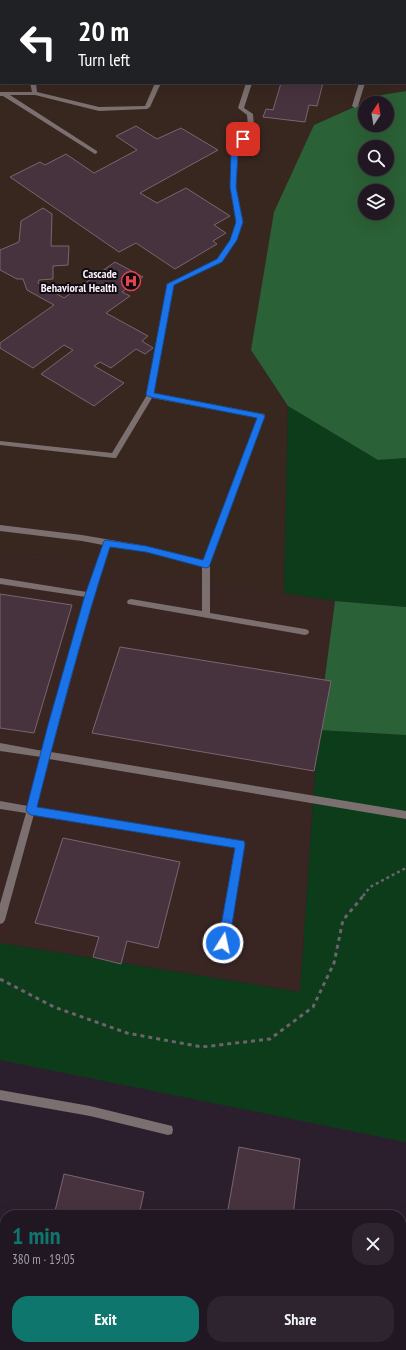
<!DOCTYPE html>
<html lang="en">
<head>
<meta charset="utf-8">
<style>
	body { margin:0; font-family:"PT Sans Narrow",sans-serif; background:#2d242f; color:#f1f3f6; height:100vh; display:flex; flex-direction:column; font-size:15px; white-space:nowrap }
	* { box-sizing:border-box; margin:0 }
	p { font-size:13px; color:#a29fa5 }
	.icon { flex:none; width:22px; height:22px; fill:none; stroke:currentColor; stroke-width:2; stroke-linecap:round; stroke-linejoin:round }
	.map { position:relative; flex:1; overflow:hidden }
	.panel { position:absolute; left:0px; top:1210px; width:406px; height:140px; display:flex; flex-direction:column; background:#211722; border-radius:16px 16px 0 0; box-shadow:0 4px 16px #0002,0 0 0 1px #3e3640 }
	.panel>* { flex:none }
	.top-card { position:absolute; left:0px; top:0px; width:406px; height:84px; box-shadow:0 4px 16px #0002,0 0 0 1px #3e3640; background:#202124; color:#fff; overflow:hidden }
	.needle { width:26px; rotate:12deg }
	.tools { position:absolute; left:358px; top:96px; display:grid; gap:8px }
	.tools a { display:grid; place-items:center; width:36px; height:36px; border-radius:50%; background:#211722; box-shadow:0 4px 16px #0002,0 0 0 1px #3e3640; font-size:20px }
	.pin { position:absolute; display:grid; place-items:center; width:34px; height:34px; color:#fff; margin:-17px; border-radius:8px; box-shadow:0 2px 6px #0006 }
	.me { position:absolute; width:44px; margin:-22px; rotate:10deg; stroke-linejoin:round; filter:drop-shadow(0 0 3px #0008) }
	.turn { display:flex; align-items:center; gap:14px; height:84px; padding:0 12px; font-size:18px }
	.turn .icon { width:52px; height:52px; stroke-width:2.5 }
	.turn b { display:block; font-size:28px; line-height:34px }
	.round { display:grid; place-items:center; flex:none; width:42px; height:42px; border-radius:16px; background:#2d242f }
	.headline { display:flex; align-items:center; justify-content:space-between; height:68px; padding:0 12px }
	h1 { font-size:24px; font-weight:700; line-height:30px; color:#0f766e }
	.primary-button { display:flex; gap:8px; margin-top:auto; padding:8px 12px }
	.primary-button a { flex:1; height:46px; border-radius:16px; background:#0f766e; color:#fff; font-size:16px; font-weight:700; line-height:46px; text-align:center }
	.primary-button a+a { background:#2d242f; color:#f1f3f6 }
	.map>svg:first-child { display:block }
</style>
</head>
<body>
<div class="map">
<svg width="406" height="1350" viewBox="0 0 406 1350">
	<rect width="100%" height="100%" fill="#2c1f2d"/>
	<path fill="#392623" d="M0,553L50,555L335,601L318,730L300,992L0,943Z"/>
	<path fill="#38271f" d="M405,40L406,91L381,95L314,125L251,350L288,406L284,593L50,555L0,553V47L1,83H405Z"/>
	<path fill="#0c3c19" d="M288,406L378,460L406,458V607L335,601L284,593Z
		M318,730L406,735V1142L0,1060V943L300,992Z"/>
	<path fill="#2b6136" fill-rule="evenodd" d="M406,91V458L378,460L288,406L251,350L274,212L314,125L381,95ZM365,103H387V125H365ZM365,147H387V169H365ZM365,191H387V213H365Z
		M335,601L406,607V735L318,730Z"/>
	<path fill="#47333d" stroke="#7b6470" d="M281,83H323L317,106L309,105L305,122L263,117L266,109L273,110Z
		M136,126L157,139L181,128L218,150L140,193L157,203L186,188L230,216L214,225L226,233L213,241L217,244L175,269L136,243L119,252L10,177L40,162L45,165L66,154L94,173L137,150L116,136Z
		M43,208L52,214L51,246H69L68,265L53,266V279L39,280L38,283L64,298L115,262L143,277L122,292L130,296L106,313L148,336L142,341L153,348L145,354L136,349L111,368L100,362L94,366L124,383L94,406L41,374L73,350L64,345L33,368L0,348V343L54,305L27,290L23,279H17L0,270V250L19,242L21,221Z
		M0,594L72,605L34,733L0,728Z
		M120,647L331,681L314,771L92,733Z
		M63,838L180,862L158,948L127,941L121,964L93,957L99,937L35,923Z
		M239,1147L300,1159L293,1215H227Z
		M64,1174L144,1192L139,1215H54Z
		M0,1290L5,1291V1345H94L93,1350H0Z
		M173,1345H252L274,1350H172Z"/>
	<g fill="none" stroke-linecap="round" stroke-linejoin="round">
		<path stroke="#6e626f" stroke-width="2.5" stroke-dasharray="3 3" stroke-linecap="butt" d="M363,896L370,887L406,868"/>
		<path stroke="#6e626f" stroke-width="3" stroke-dasharray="4 4" stroke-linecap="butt" d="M0,979L54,1007L127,1033L202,1047L270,1039L313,1007L334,963L343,920L364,895"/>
		<path fill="#7b6f70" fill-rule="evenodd" d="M35,0H39V1H35Z
			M405,59H406V63H405Z
			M30,83H36L37,92L99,107L145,106L155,83H161L150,107L147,109L99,111L35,95H10L97,151V153L95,154L3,96H0V92H32Z
			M246,83H252L244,108L253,114L254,126L238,152L236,187L242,222L237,239L222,262L173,285L154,393L264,414L265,416L210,564V613L305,629L308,630L309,632L308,634L305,635L128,604L127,602L128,600L131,599L202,611V566L146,552L110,546L94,595L51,752L406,811V819L49,759L36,807L243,841L244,844L228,943L226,946L223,947L220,946L218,943L235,847L34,814L5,920L3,923L0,924V904L26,813L0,809V801L28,806L41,757L0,751V743L43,751L86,597L0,584V578L87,592L103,545L82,541L0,531V525L82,535L146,546L204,561L258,418L152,398L116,458H114L0,445V441L112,453L147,395L167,284L218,260L231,239L236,222L230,187L232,152L248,126L247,115L238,108Z
			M359,83H365L358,106L355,108L352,106Z
			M0,1090L90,1106L168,1125L172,1126L173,1130L172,1134L168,1135L90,1116L0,1100Z"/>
		<path fill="#7b6f70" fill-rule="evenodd" d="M65,0H78V1H65Z
			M405,32H406V34H405Z"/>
	</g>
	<path fill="#1a73e8" stroke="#114b97" d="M241,138L246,139L238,152L236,187L243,222L237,240L222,262L174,285L154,393L262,414L265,416L209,567L206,568L146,552L110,547C82,633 59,720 37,807L244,841L245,844L229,943L227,947L223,949L220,947L218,943L235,848L31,815L28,813L26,810L48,725L85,595L104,541L106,540L146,546L203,560L257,418L150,397L146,395L167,284L217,259L230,240L236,222L230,187L231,152Z"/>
	<defs>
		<symbol id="hospital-ring" viewBox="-11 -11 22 22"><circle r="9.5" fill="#110b11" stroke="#e0444e" stroke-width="1.5"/><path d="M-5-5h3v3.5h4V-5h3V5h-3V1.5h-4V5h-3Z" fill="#e0444e"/></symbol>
	</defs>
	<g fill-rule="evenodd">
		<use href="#hospital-ring" x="120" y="270" width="22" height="22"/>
	</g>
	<g text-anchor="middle" stroke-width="4" stroke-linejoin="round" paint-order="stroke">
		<g font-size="12" font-weight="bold" fill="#f8eff9" stroke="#110b11" text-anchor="end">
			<text x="117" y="278">Cascade<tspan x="117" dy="14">Behavioral Health</tspan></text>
		</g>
	</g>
</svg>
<div class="tools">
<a><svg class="needle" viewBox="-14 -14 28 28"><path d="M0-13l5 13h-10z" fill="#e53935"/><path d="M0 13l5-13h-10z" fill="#a29fa5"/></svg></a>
<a><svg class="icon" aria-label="search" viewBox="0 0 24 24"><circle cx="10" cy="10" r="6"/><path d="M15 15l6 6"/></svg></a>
<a><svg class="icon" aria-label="layers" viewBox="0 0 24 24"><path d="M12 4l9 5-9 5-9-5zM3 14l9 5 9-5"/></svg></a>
</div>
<div class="pin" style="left:243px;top:139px;background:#d93025"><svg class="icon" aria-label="arrive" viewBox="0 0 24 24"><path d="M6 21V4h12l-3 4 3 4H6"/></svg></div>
<svg class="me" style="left:223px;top:943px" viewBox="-20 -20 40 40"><circle r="17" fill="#1a73e8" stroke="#fff" stroke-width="3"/><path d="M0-11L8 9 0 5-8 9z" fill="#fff"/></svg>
<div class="top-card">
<div class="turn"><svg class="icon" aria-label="left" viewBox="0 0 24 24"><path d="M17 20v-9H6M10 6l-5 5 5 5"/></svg><div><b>20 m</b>Turn left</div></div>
</div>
<section class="panel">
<div class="headline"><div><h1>1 min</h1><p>380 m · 19:05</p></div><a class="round"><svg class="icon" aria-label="close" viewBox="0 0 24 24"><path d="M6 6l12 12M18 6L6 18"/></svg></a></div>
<div class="primary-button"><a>Exit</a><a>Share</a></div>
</section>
</div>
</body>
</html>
